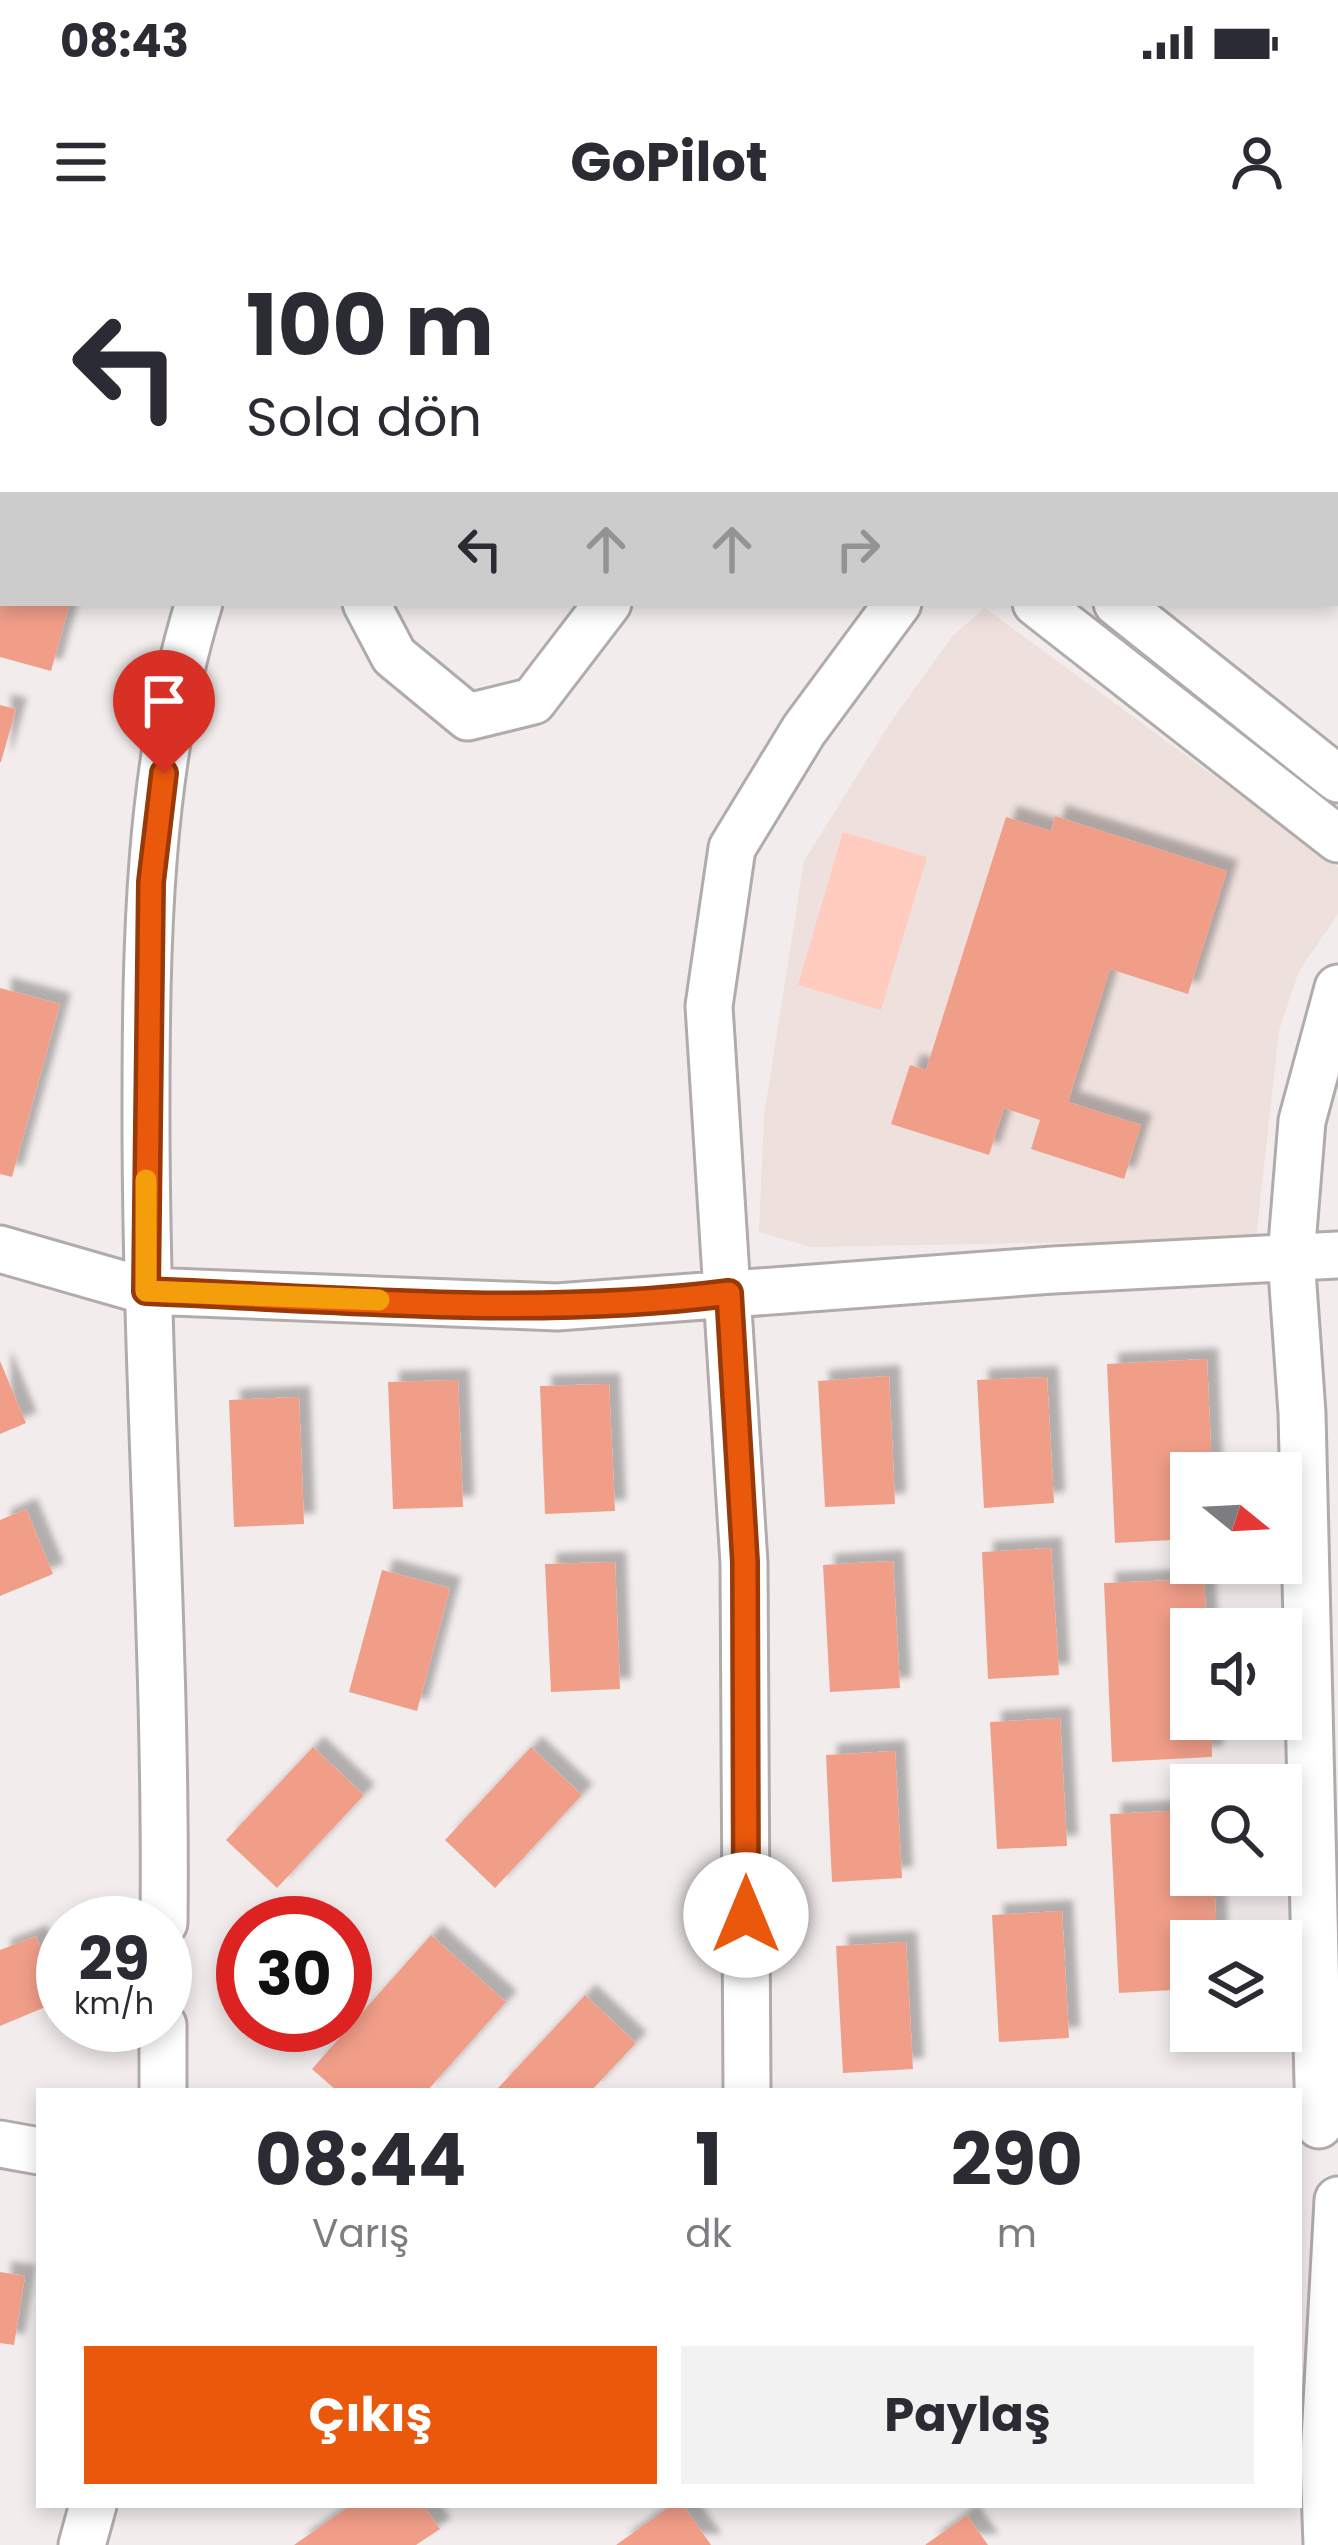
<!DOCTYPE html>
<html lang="tr">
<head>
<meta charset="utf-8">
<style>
	body { margin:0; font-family:Poppins,sans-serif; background:#f2f2f3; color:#2b2b33; height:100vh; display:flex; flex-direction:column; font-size:45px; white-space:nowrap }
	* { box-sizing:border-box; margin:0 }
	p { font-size:39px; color:#7c7c81 }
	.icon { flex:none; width:66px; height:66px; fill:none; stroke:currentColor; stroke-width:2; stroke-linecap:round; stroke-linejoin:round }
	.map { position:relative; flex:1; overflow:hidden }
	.drawer { position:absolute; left:36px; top:1848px; width:1266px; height:420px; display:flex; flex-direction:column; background:#fff; border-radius:0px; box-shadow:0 6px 18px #0003 }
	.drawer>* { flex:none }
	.guide { position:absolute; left:0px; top:0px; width:1338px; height:366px; box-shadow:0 6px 18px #0003; background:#fff; color:#2b2b33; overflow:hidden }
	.needle { width:78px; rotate:108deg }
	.buttons { position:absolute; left:1170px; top:1212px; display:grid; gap:24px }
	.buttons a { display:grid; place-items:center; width:132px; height:132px; border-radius:0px; background:#fff; box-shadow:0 6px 18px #0003; font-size:60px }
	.speed { position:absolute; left:36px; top:1656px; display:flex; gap:24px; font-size:60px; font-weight:700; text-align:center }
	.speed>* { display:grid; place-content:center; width:156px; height:156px; border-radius:50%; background:#fff; box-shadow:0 6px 18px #0003; line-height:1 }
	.speed small { font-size:30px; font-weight:400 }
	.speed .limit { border:18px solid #d22; background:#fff; color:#111 }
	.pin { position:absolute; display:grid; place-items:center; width:102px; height:102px; color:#fff; margin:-123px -51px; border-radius:50% 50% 50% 0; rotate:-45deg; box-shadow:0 0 12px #0007 }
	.pin .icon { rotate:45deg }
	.me { position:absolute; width:132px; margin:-66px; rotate:0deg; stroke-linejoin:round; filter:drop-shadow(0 0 9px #0008) }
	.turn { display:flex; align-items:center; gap:42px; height:252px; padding:0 48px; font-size:54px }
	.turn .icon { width:156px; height:156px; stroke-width:2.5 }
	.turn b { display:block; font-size:84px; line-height:102px }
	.lanes { display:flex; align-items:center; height:114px; padding:0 48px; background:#0003; justify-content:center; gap:60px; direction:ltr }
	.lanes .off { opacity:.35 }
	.eta { display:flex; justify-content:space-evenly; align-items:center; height:204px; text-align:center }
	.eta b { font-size:72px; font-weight:700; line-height:84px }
	.primary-button { display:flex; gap:24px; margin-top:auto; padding:24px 48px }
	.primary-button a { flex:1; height:138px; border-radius:0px; background:#ea580c; color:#fff; font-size:48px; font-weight:700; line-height:138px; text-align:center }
	.primary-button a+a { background:#f2f2f3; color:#2b2b33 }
	.status { display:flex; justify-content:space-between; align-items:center; height:84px; padding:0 60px; background:#fff; direction:ltr }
	.status svg { height:33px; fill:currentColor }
	header { display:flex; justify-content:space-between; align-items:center; height:156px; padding:0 48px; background:#fff; font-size:54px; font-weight:700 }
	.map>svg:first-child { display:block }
</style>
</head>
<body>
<div class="status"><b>08:43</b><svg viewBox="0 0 49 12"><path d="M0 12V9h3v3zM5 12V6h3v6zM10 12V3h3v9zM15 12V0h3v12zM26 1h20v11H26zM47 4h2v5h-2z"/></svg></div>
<header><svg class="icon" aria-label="menu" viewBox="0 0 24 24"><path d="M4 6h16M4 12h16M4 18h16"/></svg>GoPilot<svg class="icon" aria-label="person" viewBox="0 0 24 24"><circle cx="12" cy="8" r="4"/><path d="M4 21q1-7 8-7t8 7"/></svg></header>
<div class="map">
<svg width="1338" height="2305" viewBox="0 0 1338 2305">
	<defs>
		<filter id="shadow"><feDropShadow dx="11" dy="-11" stdDeviation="3" flood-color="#0004"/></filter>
	</defs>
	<rect width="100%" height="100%" fill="#f2edec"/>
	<path fill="#eee0dc" d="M985,368L1338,627V674L1299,731L1279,791L1256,999L811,1007L759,992L764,875L804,621L890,483L953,395Z"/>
	<path fill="#ffccbf" d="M843,592L927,617L881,770L798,745Z"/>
	<path fill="#f19e89" filter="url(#shadow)" d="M0,363H70L51,431L0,417Z
		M0,465L16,469L1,522H0Z
		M1055,576L1227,631L1188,754L1110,729L1068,862L1141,885L1124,939L1031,909L1040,880L1004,868L989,915L891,884L910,825L926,830L1006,577L1051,591Z
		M0,748L60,764L12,937L0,934Z
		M1207,1119L1212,1233H1191V1299L1115,1303L1107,1124Z
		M0,1121L26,1183L0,1194Z
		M889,1136L895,1264L825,1267L818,1141Z
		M1047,1137L1054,1263L984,1268L977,1140Z
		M458,1140L463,1267L393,1269L388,1142Z
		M609,1144L615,1271L545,1274L540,1146Z
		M299,1157L304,1284L234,1287L229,1160Z
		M26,1269L53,1334L0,1356V1280Z
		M1051,1308L1059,1435L988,1439L982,1312Z
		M893,1321L900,1448L830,1452L823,1325Z
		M615,1322L620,1449L551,1452L545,1324Z
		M382,1330L450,1348L417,1471L349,1452Z
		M1204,1339L1207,1389H1191V1479H1211L1212,1517L1112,1522L1104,1343Z
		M1060,1478L1067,1606L997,1609L990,1482Z
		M313,1507L364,1555L277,1648L226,1600Z
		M531,1507L582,1555L495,1648L445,1600Z
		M895,1511L902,1638L832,1642L826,1515Z
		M1191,1570V1635H1214L1217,1701H1191V1749L1119,1753L1110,1574Z
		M1062,1671L1069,1798L999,1802L992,1675Z
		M431,1695L506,1762L427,1851H337L312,1829Z
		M36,1696L62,1760L0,1786V1710Z
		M906,1702L913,1829L843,1833L836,1706Z
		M585,1755L636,1803L591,1851H501L498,1848Z
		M0,2032L25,2036L14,2105L0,2103Z
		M351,2265H423L440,2289L416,2305H294Z
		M672,2265H683L711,2305H616Z
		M967,2275L988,2305H925Z"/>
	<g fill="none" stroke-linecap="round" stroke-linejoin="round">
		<defs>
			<path id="minor" d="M580,0L585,3
				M647,0L651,3
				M268,3L269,0
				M431,3L433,0
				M704,3L710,0
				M1197,3L1201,0
				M0,152L3,153
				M366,363L394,416L468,477L533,461L608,363
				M1036,363L1338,599
				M1117,363L1338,539
				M0,1009L146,1051L557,1067L1053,1030L1338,1015
				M164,1683C167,1414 146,1145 146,876C146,705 148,527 199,363
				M163,1851V1785
				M747,1851L744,1323L709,766L732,608L804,490L898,363
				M1319,1885L1302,1173L1291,1017L1302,881L1338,748
				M0,1904L39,1911
				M82,2305L93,2265
				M1327,2305L1324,2218L1338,1960"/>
		</defs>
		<use href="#minor" stroke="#b1acab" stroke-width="51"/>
		<use href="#minor" stroke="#fff" stroke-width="45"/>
	</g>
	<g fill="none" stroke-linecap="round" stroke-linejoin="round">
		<defs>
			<path id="route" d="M164,533L151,642L146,1051C340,1059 536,1078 729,1053L745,1322L746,1675"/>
		</defs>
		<use href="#route" stroke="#983908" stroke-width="30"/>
		<use href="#route" stroke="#ea580c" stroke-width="21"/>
		<path stroke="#f59e0b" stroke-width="21" d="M146,940V1051L379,1060"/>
	</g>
</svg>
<div class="buttons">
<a><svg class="needle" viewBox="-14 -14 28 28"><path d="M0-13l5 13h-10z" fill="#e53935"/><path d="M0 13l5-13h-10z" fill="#7c7c81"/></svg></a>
<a><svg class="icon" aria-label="sound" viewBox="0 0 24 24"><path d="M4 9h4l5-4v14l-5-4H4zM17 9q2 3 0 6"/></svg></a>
<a><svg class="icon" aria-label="search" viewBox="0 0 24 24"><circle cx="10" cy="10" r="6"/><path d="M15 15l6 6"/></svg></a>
<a><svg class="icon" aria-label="layers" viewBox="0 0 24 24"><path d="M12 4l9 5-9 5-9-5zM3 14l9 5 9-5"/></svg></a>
</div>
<div class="speed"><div>29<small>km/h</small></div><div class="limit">30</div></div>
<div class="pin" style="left:164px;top:533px;background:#d93025"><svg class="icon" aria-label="arrive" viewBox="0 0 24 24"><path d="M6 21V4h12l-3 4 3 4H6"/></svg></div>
<svg class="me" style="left:746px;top:1675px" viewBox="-20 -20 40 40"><circle r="19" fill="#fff"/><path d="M0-13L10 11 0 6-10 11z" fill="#ea580c"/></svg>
<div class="guide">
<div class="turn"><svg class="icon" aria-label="left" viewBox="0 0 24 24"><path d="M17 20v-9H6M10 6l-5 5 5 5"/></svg><div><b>100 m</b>Sola dön</div></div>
<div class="lanes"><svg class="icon" aria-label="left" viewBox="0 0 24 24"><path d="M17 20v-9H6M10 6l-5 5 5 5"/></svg><svg class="icon off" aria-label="ahead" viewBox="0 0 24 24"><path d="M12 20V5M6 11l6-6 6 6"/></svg><svg class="icon off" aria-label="ahead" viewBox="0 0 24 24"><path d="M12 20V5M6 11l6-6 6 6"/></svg><svg class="icon off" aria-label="right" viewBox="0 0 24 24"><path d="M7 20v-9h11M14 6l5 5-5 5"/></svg></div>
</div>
<section class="drawer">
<div class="eta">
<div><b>08:44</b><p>Varış</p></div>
<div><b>1</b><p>dk</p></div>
<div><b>290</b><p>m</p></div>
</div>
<div class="primary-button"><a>Çıkış</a><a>Paylaş</a></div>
</section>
</div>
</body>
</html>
